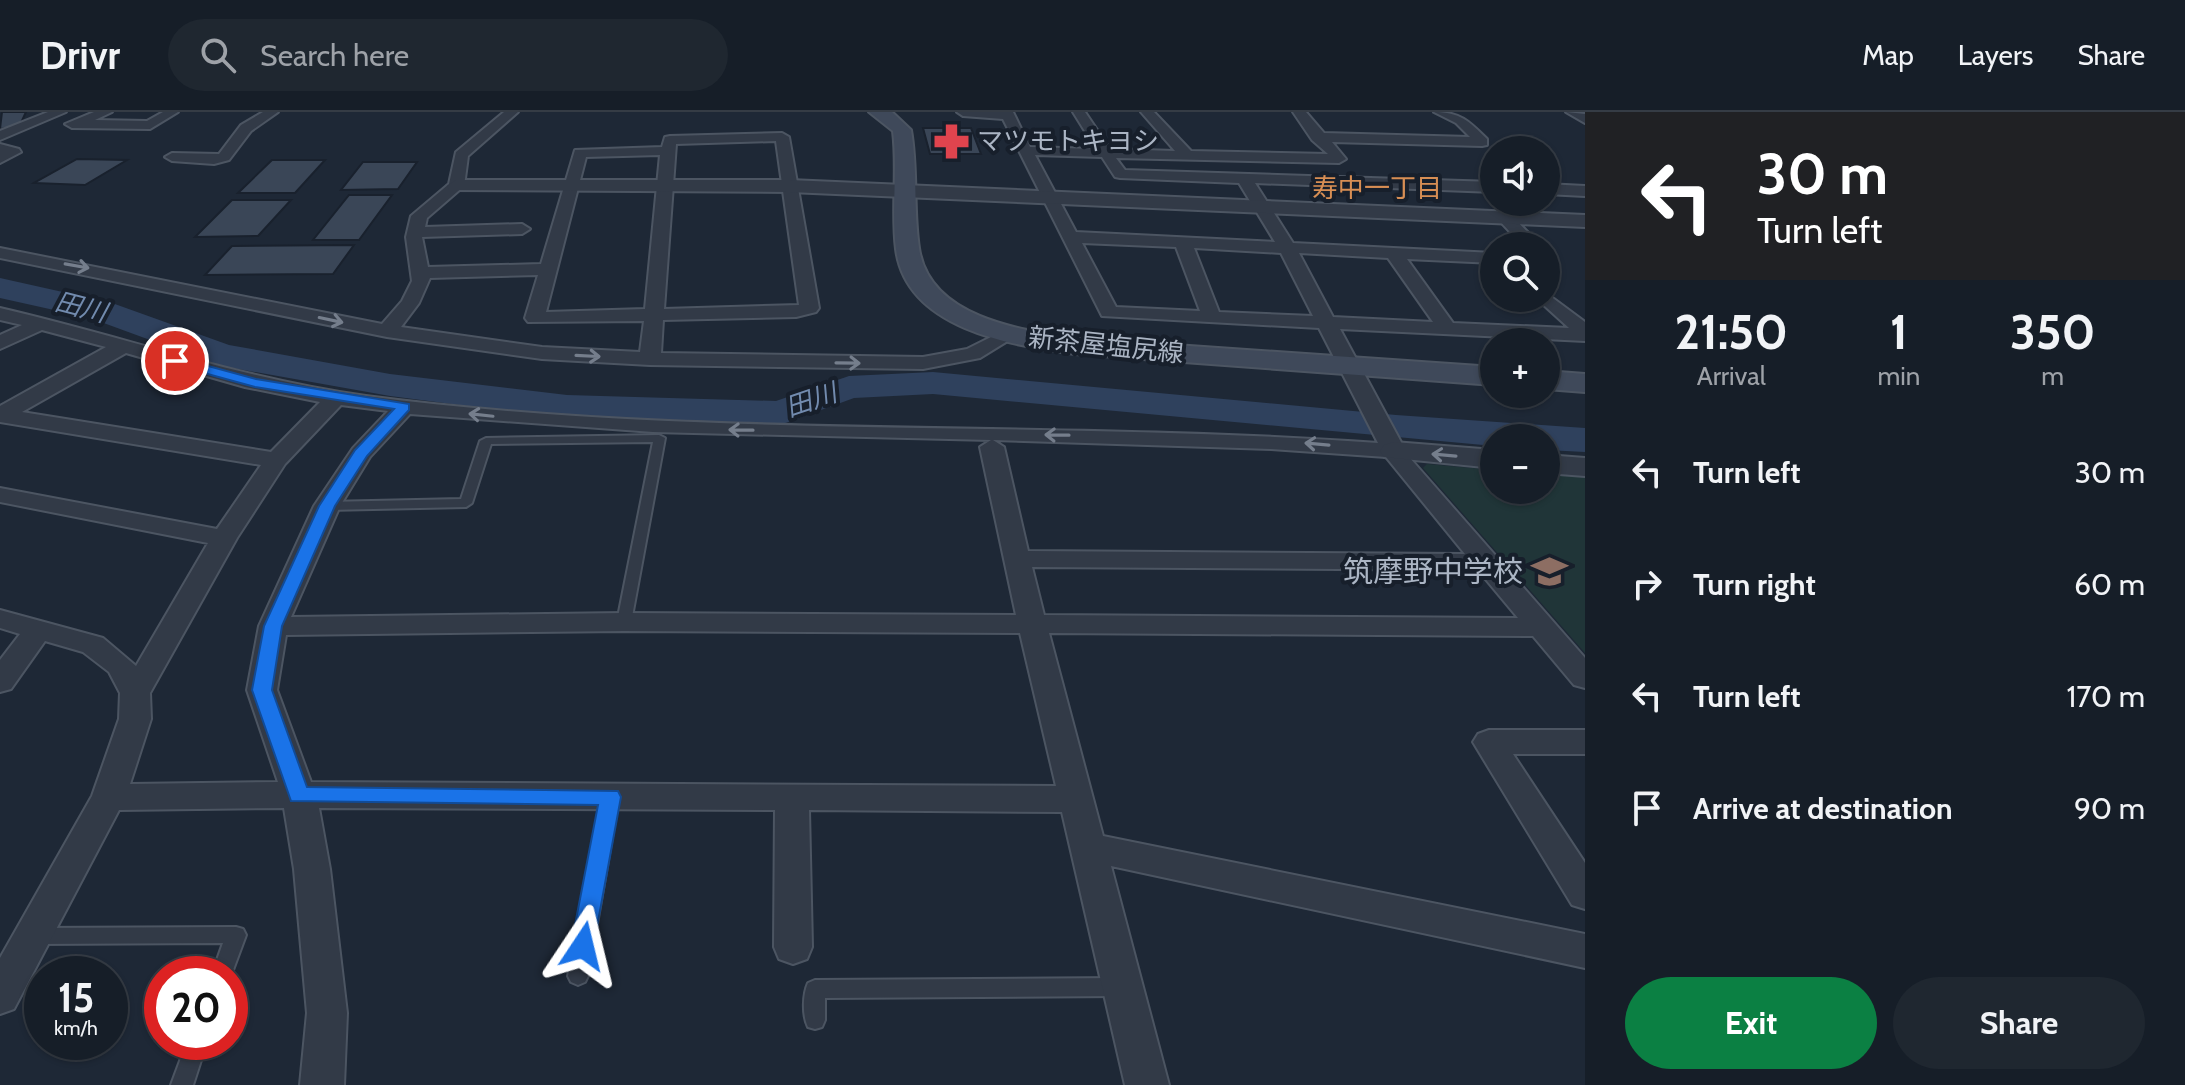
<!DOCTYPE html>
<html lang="en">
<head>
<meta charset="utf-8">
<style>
	body { margin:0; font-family:Cabin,"Noto Sans JP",sans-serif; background:#1f2730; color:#f1f3f6; height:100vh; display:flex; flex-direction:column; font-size:30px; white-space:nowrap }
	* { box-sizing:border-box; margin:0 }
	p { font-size:26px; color:#9ea2a8 }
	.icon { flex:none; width:44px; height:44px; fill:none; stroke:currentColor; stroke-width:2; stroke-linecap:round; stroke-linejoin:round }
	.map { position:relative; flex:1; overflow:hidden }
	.drawer { display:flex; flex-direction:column; background:#161e28; width:600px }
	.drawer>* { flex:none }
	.hud { background:#202124; color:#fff; overflow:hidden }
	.controls { position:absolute; left:1480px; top:24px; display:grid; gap:16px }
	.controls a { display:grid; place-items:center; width:80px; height:80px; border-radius:50%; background:#161e28; box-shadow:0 2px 6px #0004,0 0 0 2px #353c45; font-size:40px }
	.speed { position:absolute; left:24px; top:844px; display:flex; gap:16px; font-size:40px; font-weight:700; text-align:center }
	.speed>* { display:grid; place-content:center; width:104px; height:104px; border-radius:50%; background:#161e28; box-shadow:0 2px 6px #0004,0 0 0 2px #353c45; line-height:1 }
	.speed small { font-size:20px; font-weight:400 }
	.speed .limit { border:12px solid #d22; background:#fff; color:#111 }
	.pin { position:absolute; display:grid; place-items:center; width:68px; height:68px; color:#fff; margin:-34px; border:4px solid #fff; border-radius:50%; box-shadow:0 2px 8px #0007 }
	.me { position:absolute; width:88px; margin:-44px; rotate:10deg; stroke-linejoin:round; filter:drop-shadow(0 0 6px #0008) }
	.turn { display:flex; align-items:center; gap:28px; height:168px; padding:0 40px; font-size:36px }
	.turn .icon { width:104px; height:104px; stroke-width:2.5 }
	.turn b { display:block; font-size:56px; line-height:68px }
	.eta { display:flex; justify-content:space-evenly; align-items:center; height:136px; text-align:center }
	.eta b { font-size:48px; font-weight:800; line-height:56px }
	.primary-button { display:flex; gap:16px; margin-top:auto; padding:16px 40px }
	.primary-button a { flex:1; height:92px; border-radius:48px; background:#0b8043; color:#fff; font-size:32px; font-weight:800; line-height:92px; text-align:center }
	.primary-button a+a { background:#1f2730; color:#f1f3f6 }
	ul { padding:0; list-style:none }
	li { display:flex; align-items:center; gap:24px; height:112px; padding:0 40px }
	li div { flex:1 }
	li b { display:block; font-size:30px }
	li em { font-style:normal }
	header { display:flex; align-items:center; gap:48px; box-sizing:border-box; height:112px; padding:0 40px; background:#161e28; border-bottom:2px solid #353c45 }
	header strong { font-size:38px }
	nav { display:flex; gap:44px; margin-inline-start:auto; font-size:28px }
	.search { width:560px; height:72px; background:#1f2730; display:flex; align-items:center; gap:20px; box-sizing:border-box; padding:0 28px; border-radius:44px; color:#9ea2a8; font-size:30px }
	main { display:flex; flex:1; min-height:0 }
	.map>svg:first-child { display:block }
</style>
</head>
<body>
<header>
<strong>Drivr</strong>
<div class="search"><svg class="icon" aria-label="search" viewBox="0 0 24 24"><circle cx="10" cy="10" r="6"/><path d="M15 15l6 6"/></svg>Search here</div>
<nav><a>Map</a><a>Layers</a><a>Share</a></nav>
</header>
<main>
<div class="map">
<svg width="1585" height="973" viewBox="0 0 1585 973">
	<rect width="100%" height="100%" fill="#1e2836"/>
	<path fill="#203538" d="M1427,352L1494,358V378H1546V362L1585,365V541L1423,356Z"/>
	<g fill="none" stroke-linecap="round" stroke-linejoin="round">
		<path fill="#2f415d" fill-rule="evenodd" d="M0,166L112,191L229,233L390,262L567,283L776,289L849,264L933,260L1396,303L1585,316V340L1546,338V326H1494V334L933,282L854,286L780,313L567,307L390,284L221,254L90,206L0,186Z"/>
	</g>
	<path fill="#3a4657" stroke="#19212d" stroke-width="2" d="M2,0H26L19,15L0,17Z
		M923,16H971L981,42H930Z
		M77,47L127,48L85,73L34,71Z
		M272,48H325L295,81H238Z
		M363,50H417L398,77L341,78Z
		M349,83H392L359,128H313Z
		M232,88H291L258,124L195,125Z
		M354,133L333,162L205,163L232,134Z"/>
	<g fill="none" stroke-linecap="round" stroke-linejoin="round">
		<defs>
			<path id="service" d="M659,323L665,326L631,510L624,515L617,510L653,330L491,332L472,391L466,395L327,398L321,394L327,390L461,387L480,329L486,326Z
				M610,679L616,680L619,685L588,864L585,870L578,873L571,870L568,864L601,685L604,680Z
				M236,815L243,817L246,823L230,866V862H212L223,831L34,832L27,830L24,824L27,818L34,816Z
				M1120,866L1127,869L1130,875L1127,881L1120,884L825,886V908L822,915L815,917L808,915C802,903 803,882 808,871L815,868Z
				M187,930H207L193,973H171Z"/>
			<path id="minor" d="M48,0H66L0,28V19Z
				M94,0H112L95,8L147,9L163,0H178L150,17L72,16L65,12Z
				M263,0H278L251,19L229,48L214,52L172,49L165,45L172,41L219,42L241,13Z
				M504,0H518L468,44L464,74L427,106L425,115L522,112L530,117L522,122L422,125L428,155L541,152L575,38L662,35L665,25L670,24L782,21L789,25L819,196L816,200L796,205L663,208L661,241L923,245L967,237L1009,216L1019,222L980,246L923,257L650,253L542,247L387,225L0,146V136L382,212L402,189L412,169L406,125L411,104L449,72L456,40ZM776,29L799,193L664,197L676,32ZM660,43L645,197L546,200L586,45ZM538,163L525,206L528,210L644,209L640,240L542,235L401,215L419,191L430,166Z
				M957,0H1013L1030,35L1096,37L1073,0H1085L1110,37L1175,39L1141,0H1154L1191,39L1328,42L1312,28L1293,0H1306L1324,21L1470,25L1456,11L1434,0C1460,0 1469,9 1487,27V33L1482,34L1332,30L1346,47L1339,51L1116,46L1125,58L1494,70V80L1255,71L1293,131L1494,141V151L1407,147L1453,211L1569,216L1536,186H1546V181L1585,210V229L1340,217L1409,345L1585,546V576L1574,573L1533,524L1049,521L1103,724L1585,822V856L1111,754L1169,973H1125L1062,700L809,698L812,835L807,847L793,852L779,847L774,835L775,698L319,696L330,757L347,901L344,973H300L307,901L294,757L284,696L119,698L14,897L0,902V846L92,684L119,607L120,581L109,560L83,540L45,529L11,577L0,580V548L20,522L0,516V498L103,526L136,554L208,431L0,390V376L217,417L261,353L0,310V294L106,235L42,218L0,237V223L22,213L0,208V196C122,224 241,267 366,284C701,328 1042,307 1378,331L1319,216L1102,204L1003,7L963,4ZM1035,43L1102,45L1115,65L1120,66L1239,71L1275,130L1076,120ZM1082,131L1176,135L1200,199L1116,195ZM1194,136L1281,141L1313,204L1219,200ZM1299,141L1388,146L1433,210L1333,205ZM126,241L245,275L320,290L271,340L22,300ZM341,293L388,299L353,336L314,394L259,514L247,578L278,670L130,672L151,607L150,581L237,426L285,352ZM410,302L653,320L991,328L980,335L1016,503L624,501L291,505L340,394L370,345ZM993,328L1271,337L1386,345L1465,442L1028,439L1004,335ZM1032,455L1478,458L1518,506L1044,503ZM624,519L1020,521L1056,674L311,670L277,578L286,523Z
				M1566,0L1585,2V11Z
				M0,32L19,37L21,40L0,51Z
				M1546,72L1585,74V84L1546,82Z
				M1505,101L1511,103L1541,134H1523L1497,106Z
				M1489,618H1585V642H1513L1585,751V797L1572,793L1473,630L1478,622Z"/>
			<path id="tertiary" d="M456,68H790L1585,103V115L790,80L449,78L447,74Z
				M1394,330L1494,338V356L1384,345L1380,339L1384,333Z
				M1546,343L1585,346V364L1546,361Z"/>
			<path id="secondary" d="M869,0H892L911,18C918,57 913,97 919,136C929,205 1019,218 1075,226L1494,255V273L1075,242C1011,233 906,217 896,137C891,98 898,58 893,19Z
				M1546,259L1585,262V280L1546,277Z"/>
		</defs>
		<use href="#service" stroke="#4c5562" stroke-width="4"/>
		<use href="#minor" stroke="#4c5562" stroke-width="4"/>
		<use href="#tertiary" stroke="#4c5562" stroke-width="4"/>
		<use href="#secondary" stroke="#4c5562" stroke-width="4"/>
		<use href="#service" fill="#323a47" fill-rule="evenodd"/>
		<use href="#minor" fill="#323a47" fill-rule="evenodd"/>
		<use href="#tertiary" fill="#323a47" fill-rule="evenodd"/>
		<use href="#secondary" fill="#3f495a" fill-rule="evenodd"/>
	</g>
	<defs><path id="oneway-shaft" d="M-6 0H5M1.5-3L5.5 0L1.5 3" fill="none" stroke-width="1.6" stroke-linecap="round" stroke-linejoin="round" transform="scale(2)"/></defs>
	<g stroke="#757e8c">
		<use href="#oneway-shaft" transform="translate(77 154) rotate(10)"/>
		<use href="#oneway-shaft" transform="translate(331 208) rotate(12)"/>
		<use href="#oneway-shaft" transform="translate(588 244) rotate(3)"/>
		<use href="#oneway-shaft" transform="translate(848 251) rotate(1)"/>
		<use href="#oneway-shaft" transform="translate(481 303) rotate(-174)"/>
		<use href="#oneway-shaft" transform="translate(741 318) rotate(-179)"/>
		<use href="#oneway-shaft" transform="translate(1057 323) rotate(-179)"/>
		<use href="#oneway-shaft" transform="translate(1317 332) rotate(-175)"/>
		<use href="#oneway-shaft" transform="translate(1444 343) rotate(-175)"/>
	</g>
	<path fill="#1a73e8" stroke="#114b97" stroke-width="2" d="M175,245L256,267L409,292V298L367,344L335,394L282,514L272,578L307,675L618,679L621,685L592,842L583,845L574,842L571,834L598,693L291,689L252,578L264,514L319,394L355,338L394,297L255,275L171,252V246Z"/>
	<defs>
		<symbol id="pharmacy-bare" viewBox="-9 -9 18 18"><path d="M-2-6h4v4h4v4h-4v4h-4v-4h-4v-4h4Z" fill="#e0444e" stroke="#171f2b" stroke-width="2.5" paint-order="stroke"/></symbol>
		<symbol id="school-bare" viewBox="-9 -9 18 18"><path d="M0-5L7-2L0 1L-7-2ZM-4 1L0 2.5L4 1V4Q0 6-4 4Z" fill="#8d6e63" stroke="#171f2b" stroke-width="2.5" paint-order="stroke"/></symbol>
	</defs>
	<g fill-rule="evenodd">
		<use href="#pharmacy-bare" x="926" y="4" width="51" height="51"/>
		<use href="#school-bare" x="1524" y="434" width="51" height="51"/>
	</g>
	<g text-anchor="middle" stroke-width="8" stroke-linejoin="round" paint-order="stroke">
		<g font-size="26" fill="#abb5c4" stroke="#171f2b" text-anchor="start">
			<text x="977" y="38">マツモトキヨシ</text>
		</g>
		<g font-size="26" fill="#d78e54" stroke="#171f2b">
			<text x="1377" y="85">寿中一丁目</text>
		</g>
		<g font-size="26" font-style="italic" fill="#728bae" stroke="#171f2b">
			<text transform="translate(81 195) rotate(14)" y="9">田川</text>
			<text transform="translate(811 288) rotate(-19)" y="9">田川</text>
		</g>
		<g font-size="26" fill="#abb5c4" stroke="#171f2b">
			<text transform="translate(1106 233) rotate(6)" y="9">新茶屋塩尻線</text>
		</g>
		<g font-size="30" fill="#abb5c4" stroke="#171f2b" text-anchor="end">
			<text x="1523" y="470">筑摩野中学校</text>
		</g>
	</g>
</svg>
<div class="controls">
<a><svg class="icon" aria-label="sound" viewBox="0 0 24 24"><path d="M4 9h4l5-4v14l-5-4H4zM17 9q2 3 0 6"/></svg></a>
<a><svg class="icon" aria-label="search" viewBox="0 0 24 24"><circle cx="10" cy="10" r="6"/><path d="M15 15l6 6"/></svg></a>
<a>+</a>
<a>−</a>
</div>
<div class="speed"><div>15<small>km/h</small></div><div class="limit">20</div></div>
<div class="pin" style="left:175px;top:249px;background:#d93025"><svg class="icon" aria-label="arrive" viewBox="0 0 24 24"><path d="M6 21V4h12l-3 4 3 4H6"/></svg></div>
<svg class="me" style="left:583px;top:834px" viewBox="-20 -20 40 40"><path d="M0-17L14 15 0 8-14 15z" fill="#1a73e8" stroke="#fff" stroke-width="4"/></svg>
</div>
<section class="drawer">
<div class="hud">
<div class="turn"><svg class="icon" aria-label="left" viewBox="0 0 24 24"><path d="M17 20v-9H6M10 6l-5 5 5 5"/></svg><div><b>30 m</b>Turn left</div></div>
</div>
<div class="eta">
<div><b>21:50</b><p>Arrival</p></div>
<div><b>1</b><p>min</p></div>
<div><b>350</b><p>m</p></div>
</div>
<ul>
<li><svg class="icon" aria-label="left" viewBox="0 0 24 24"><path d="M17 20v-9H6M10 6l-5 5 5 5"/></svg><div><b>Turn left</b></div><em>30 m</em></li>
<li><svg class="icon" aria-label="right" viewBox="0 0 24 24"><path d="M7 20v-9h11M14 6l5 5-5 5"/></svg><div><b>Turn right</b></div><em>60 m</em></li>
<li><svg class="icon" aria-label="left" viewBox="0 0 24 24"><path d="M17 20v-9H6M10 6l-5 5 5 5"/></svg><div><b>Turn left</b></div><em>170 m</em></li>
<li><svg class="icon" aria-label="arrive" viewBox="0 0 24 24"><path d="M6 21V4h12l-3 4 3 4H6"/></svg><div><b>Arrive at destination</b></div><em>90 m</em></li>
</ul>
<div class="primary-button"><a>Exit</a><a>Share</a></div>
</section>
</main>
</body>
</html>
